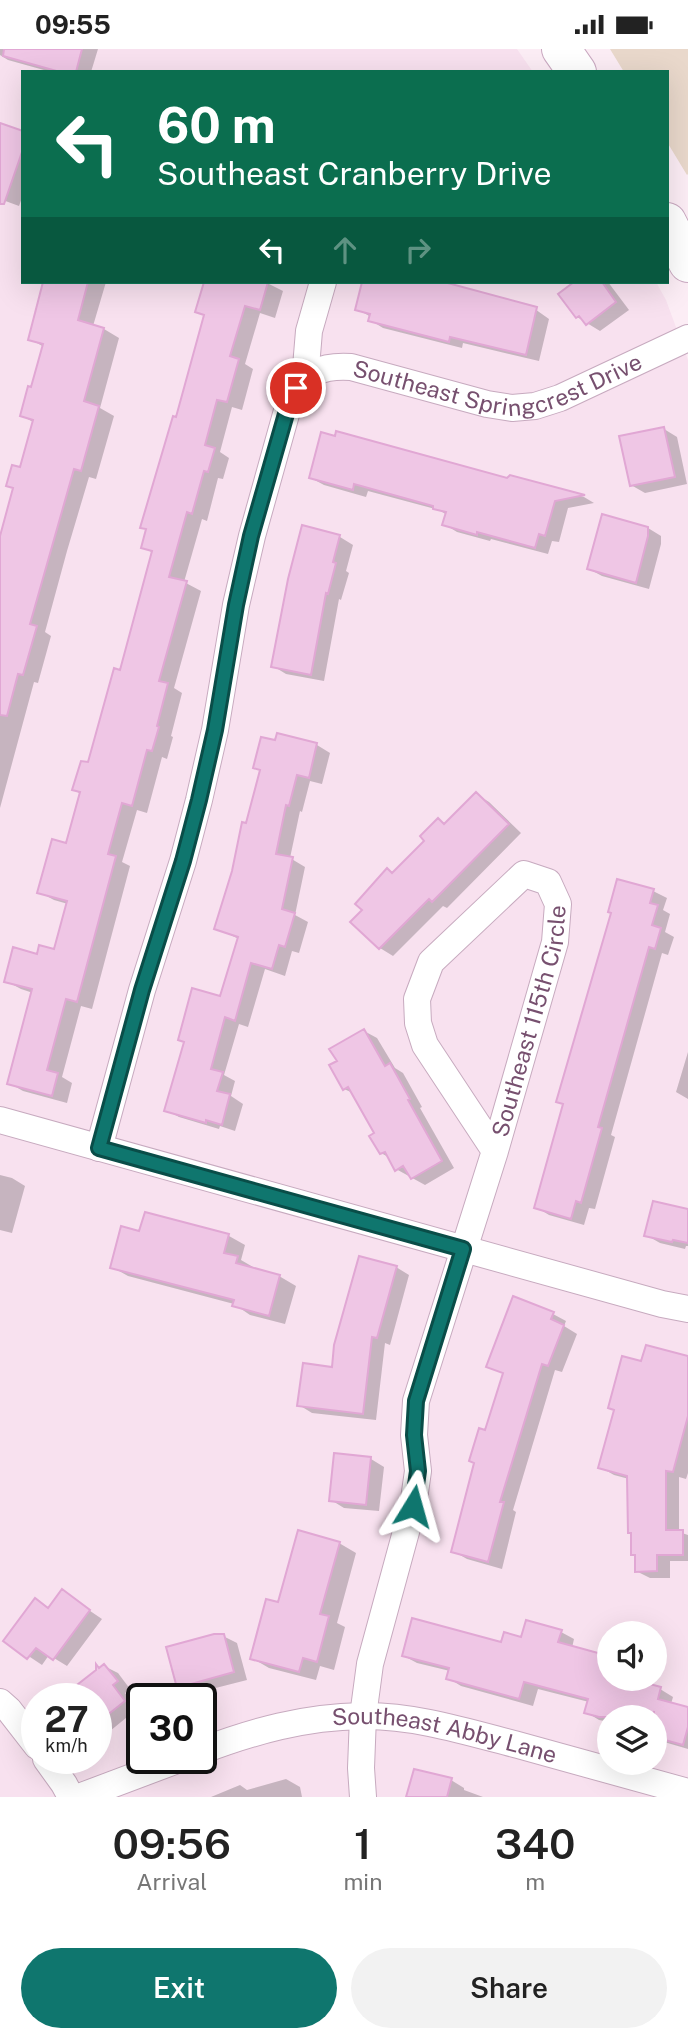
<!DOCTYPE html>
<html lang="en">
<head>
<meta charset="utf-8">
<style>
	body { margin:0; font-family:"Public Sans",sans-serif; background:#f2f2f2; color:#222; height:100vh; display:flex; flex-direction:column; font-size:26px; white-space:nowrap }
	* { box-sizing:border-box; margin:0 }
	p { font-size:23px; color:#767676 }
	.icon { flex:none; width:38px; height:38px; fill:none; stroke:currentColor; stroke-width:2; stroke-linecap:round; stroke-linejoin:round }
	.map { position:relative; height:1748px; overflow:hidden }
	.panel { display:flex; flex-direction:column; background:#fff; flex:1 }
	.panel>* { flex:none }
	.top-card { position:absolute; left:21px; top:21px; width:648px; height:214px; border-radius:0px; box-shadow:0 7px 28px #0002; background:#0b6e4f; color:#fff; overflow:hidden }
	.controls { position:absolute; left:597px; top:1572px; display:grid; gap:14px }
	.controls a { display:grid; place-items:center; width:70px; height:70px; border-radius:50%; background:#fff; box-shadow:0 7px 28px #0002; font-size:35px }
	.speed { position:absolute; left:21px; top:1634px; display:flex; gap:14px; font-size:35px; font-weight:700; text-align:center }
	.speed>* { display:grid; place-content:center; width:91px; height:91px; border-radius:50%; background:#fff; box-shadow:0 7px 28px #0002; line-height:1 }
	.speed small { font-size:18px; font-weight:400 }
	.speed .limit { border:4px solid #111; border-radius:10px; background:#fff; color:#111 }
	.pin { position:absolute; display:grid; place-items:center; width:60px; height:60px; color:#fff; margin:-30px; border:4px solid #fff; border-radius:50%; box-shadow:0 2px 7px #0007 }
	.me { position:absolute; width:77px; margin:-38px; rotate:8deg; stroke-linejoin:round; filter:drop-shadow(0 0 5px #0008) }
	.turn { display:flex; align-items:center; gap:24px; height:147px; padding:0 21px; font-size:32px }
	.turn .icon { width:91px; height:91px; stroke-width:2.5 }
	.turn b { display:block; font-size:49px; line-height:60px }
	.lanes { display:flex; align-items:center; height:66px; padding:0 21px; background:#0003; justify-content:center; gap:35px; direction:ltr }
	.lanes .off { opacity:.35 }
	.eta { display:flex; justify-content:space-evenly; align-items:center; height:119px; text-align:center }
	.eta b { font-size:42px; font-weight:600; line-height:49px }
	.action { display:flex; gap:14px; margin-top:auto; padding:14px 21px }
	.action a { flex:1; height:80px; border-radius:42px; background:#0f766e; color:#fff; font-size:28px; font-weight:600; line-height:80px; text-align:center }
	.action a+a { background:#f2f2f2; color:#222 }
	.status { display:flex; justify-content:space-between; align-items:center; height:49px; padding:0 35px; background:#fff; direction:ltr }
	.status svg { height:19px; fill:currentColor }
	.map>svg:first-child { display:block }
</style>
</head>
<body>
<div class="status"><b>09:55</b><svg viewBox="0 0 49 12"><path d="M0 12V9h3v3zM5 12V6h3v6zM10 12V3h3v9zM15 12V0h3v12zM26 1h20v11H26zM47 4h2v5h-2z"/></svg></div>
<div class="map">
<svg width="688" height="1748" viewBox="0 0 688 1748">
	<rect width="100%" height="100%" fill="#fcedf5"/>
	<path fill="#f8e1ef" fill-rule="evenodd" d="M0,0H517L533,23H23V233H656L666,251L688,311V1748H0ZM609,1584H654V1629H609ZM37,1650H96V1710H37ZM142,1650H201V1710H142ZM609,1668H654V1713H609Z"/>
	<path fill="#e9d8cb" d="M610,0H688V125L687,126L667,93V23H624Z"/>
	<path fill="#0003" d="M0,0H98L91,23H51L8,11L0,6Z
		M0,76L23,84V146L19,157L0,150Z
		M43,233H106L93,277L104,280L119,289L100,359L114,367L96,430L89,428L67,502L45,583L51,587L38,634L34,633L0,759V493L15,440L8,437L22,420L35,374L22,367L32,340L44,298L30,290L41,248L39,247Z
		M206,233H265L283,242L275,269L260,264L245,315L253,320L242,361L232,358L220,403L229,409L223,430L218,429L207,472L202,470L184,533L201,542L174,639L182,644L171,687L173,688L167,710L162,708L147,764L137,761L122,813L130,817L92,960L81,957L62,1028L72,1034L67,1054L23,1042L9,1034L33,944L21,940L6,932L38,907L56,902L68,855L54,851L39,843L67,796L81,745L74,741L89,716L121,623L153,504L143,498L147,481L142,478L178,370L206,267L197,262Z
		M364,233H438L532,258L549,270L539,312L463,294L462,299L383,279L370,271L371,268L357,260Z
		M577,233H608L629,261L600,282L577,268L560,245Z
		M664,380L677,388L687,435L645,444L631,436Z
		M510,428L584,448L594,454L568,459L559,493L552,492L548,505L491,490L490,492L457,483L444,475L447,466L439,461L368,442L366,448L324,436L311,429L507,431Z
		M304,479L340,488L353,496L346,522L349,524L341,551L339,550L324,632L286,625L273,617Z
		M648,479L661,487V495L649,540L602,527L589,520Z
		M278,686L317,696L330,704L322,735L310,732L302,763L300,762L290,809L305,818L295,866L308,873L299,904L292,902L285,927L265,920L248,978L239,975L224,1026L235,1032L231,1047L243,1055L235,1082L220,1077L219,1080L179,1068L166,1061L221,949L239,890L216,879L248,776L261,722L255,718L276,694Z
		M476,745L489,753L521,784L447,859L443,857L393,907L380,899L393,825L427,791L438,771L445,776Z
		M653,842L667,849L663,861L670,865L665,883L674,888L668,906L662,904L611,1086L615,1088L595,1160L589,1159L584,1176L549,1166L536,1158L564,1056L558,1052Z
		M364,982L377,989L395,1019L403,1024L422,1058L420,1059L454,1119L425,1136L396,1120L390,1109L381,1104L376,1084L353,1044L344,1040L339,1013Z
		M688,1003V1050L676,1043Z
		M0,1126L12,1129L25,1137L12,1184L0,1181Z
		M688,1162V1197H686L685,1200L660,1194L646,1186Z
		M146,1165L229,1187L245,1196L241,1211L253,1218V1220L279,1227L296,1237L285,1275L250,1266L234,1255L128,1227L112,1218L141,1184Z
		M396,1218L409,1226L390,1296L385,1294L376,1371L312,1364L299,1356L333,1320Z
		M553,1265L566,1272L564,1277L577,1285L562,1323L555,1321L513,1461L516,1463L502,1520L467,1510L453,1502L504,1325L488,1317Z
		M688,1309V1424L686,1430L679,1428V1483L688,1486V1512H670V1529H650L636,1522V1507L633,1505L629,1430L614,1426L600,1418L642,1314Z
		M371,1410L384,1418L379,1462L344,1459L331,1451Z
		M339,1494L356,1504L337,1574L345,1578L334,1621L320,1617L316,1631L269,1619L252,1609L279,1555Z
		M62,1543L102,1570L67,1617L49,1606L42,1616L6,1592L36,1552L50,1560Z
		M561,1583L574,1590L572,1599L609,1609V1629H642L641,1635L660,1640L673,1648L671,1655L688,1660V1700L654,1690V1668H609V1673L599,1671L586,1663L589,1653L538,1640L533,1657L461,1637L448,1629L450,1622L417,1614L404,1607L503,1595Z
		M223,1587L237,1594L247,1631L192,1645L178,1638Z
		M104,1617L118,1624L130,1640L125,1644L137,1660L110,1682L97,1674L96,1650H66L65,1648Z
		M286,1730L300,1738L302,1748H211L240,1736L247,1741Z
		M451,1731L464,1739V1741L483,1748H408Z"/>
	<path fill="#efc6e5" stroke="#e1a7d4" stroke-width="2" d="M4,0H82L76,23H60L3,7Z
		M0,74L23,82V100L4,155H0Z
		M43,233H88L78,271L104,279L84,352L99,357L81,422L74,420L30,575L37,577L23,626L18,625L7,667L0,666V487L13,439L6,437L12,416L20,418L33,371L20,367L28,337L31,338L43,295L28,291Z
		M204,233H268L260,261L245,257L230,307L239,310L227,353L217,351L205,396L215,399L208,423L204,422L192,465L187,463L169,528L187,532L159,632L168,634L157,677L159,678L152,702L147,701L132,757L122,754L108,805L116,807L77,953L66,950L47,1021L58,1024L52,1047L7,1035L32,940L4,933L13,898L37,905L39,896L54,900L67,852L37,844L52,790L66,794L80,743L72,741L81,712L88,713L114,619L120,621L152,502L141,499L146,480L140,479L173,367L176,368L204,266L195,263Z
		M362,233H444L537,258L526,306L450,288L449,293L368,272L370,265L355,261Z
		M574,233H602L616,253L586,276L579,267L576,269L558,245Z
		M664,378L675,428L630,437L619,387Z
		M336,382L507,429L510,426L585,446L555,452L545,487L539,485L535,499L477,483V486L442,476L446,463L433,460V457L354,435L353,441L309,429L321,383L335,387Z
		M602,465L648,478V487L636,534L587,520Z
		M302,476L340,486L333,513L336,514L328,545L326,544L311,626L271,618L288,530Z
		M277,684L317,694L309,729L297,726L289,757L286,756L276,805L293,808L282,860L295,864L285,898L279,896L272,920L251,914L235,972L225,968L211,1020L223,1023L217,1042L230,1045L222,1076L206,1071V1074L164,1062L184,993L178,991L192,939L220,947L238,888L214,880L232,822L242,773L246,774L260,721L253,719L261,688L275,691Z
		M476,743L509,775L432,853L429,850L379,900L350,873L362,861L355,855L387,819L392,824L424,792L420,787L438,769L444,775Z
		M617,830L654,840L650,854L658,856L652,876L661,879L655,900L649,898L598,1078L602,1079L581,1154L576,1152L571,1170L534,1159L563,1055L556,1053L611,864L608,863Z
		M364,980L385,1017L390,1014L410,1050L408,1051L442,1112L411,1130L403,1117L395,1122L385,1103L380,1105L369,1087L374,1084L348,1038L343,1041L329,1016L337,1012L329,1000Z
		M653,1152L688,1160V1194L673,1191L672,1193L644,1187Z
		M145,1163L229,1185L224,1204L238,1207L236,1214L280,1226L269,1267L232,1257L234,1251L110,1219L121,1177L139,1182Z
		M359,1207L397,1217L377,1289L372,1288L363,1365L297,1357L303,1314L332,1318L334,1296Z
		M513,1247L554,1263L551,1270L564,1276L548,1317L542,1315L500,1453H504L488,1513L451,1503L474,1414L469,1412L479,1379L485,1381L503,1324L486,1318Z
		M646,1296L688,1307V1367L673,1423L666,1422V1481H683V1506H657V1522L635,1523V1506H631V1484H628L627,1427L598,1419L614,1361L608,1359L622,1307L641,1312Z
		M334,1404L371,1408L366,1456L329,1452Z
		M298,1481L340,1493L320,1565L329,1567L317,1613L303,1609L299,1623L250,1610L266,1550L278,1553Z
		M62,1540L90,1561L53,1611L36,1599L27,1610L3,1592L35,1549L48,1559Z
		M412,1569L501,1593L504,1583L521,1588L526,1571L562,1581L558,1593L609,1607V1629H627L661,1638L658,1650L688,1658V1678L683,1696L654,1688V1662L653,1668H599L584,1664L588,1650L524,1633L519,1650L446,1630L449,1619L402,1607Z
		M214,1585H224L234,1623L177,1639L166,1598Z
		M96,1615L99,1619L104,1615L118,1632L113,1636L125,1652L96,1675V1650H59L96,1621Z
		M414,1720L452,1729L447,1748H406Z"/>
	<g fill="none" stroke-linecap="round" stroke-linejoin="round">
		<defs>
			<g id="street">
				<path d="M305,330L309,282L323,233"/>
				<path d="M0,1071L662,1255L688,1260"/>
				<path id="s1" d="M99,1099L142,941L183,812L199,751L215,681L236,556L252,487L290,351C303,324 322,316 351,318L487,355L512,359L535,357L560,349L688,289"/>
				<path d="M0,1653L9,1661L37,1697"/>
				<path id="s2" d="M201,1702C254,1682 304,1668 362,1667C414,1666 468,1683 518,1696C575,1712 631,1727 688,1743"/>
				<path d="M46,1710L64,1735L71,1748"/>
				<path d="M79,1748L180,1710"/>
				<path id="s3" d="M363,1748L361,1719L363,1667L370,1615L413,1457L418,1422L414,1386L416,1352L495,1102L555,893L558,855L548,833L524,825L431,913L417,950L418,974L425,996L495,1102"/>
			</g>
			<path id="secondary" d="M561,0L577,23
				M667,173L688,214"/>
		</defs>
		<use href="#street" stroke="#c7aabf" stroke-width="28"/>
		<use href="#secondary" stroke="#caa9c1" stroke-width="40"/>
		<use href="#street" stroke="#fff" stroke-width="26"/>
		<use href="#secondary" stroke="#fff" stroke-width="38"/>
	</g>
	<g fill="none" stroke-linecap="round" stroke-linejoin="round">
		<defs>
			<path id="route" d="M296,339L290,351L251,487L236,556L215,681L199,751L183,812L142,941L99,1099L463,1200L416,1352L414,1386L418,1422L413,1457"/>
		</defs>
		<use href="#route" stroke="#0a4d48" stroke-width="18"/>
		<use href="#route" stroke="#0f766e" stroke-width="12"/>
	</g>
	<g text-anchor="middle" stroke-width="5" stroke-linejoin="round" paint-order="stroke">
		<g font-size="23" fill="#77506f" stroke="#fef3f9">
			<text dy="8" stroke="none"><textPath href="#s1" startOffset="1001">Southeast Springcrest Drive</textPath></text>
			<text dy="8" stroke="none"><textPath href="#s3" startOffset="800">Southeast 115th Circle</textPath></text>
			<text dy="8" stroke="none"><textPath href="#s2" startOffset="250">Southeast Abby Lane</textPath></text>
		</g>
	</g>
</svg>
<div class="controls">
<a><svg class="icon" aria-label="sound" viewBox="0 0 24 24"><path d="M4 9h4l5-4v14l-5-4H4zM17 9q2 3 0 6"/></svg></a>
<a><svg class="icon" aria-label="layers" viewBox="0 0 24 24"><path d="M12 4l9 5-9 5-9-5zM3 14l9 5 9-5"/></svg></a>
</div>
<div class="speed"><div>27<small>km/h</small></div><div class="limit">30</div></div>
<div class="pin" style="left:296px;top:339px;background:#d93025"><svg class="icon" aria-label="arrive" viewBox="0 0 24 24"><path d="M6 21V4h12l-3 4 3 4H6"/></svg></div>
<svg class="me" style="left:413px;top:1457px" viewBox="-20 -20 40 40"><path d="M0-17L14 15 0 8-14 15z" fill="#0f766e" stroke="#fff" stroke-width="4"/></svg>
<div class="top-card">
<div class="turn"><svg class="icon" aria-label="left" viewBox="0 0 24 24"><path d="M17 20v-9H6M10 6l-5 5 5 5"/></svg><div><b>60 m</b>Southeast Cranberry Drive</div></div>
<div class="lanes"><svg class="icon" aria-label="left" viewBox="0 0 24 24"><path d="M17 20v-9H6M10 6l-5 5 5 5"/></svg><svg class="icon off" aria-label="ahead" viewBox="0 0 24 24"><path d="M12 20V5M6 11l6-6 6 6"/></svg><svg class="icon off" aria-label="right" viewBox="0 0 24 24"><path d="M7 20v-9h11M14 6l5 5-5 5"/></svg></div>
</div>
</div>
<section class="panel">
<div class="eta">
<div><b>09:56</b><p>Arrival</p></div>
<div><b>1</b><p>min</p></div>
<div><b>340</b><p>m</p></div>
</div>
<div class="action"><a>Exit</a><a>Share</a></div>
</section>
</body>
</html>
